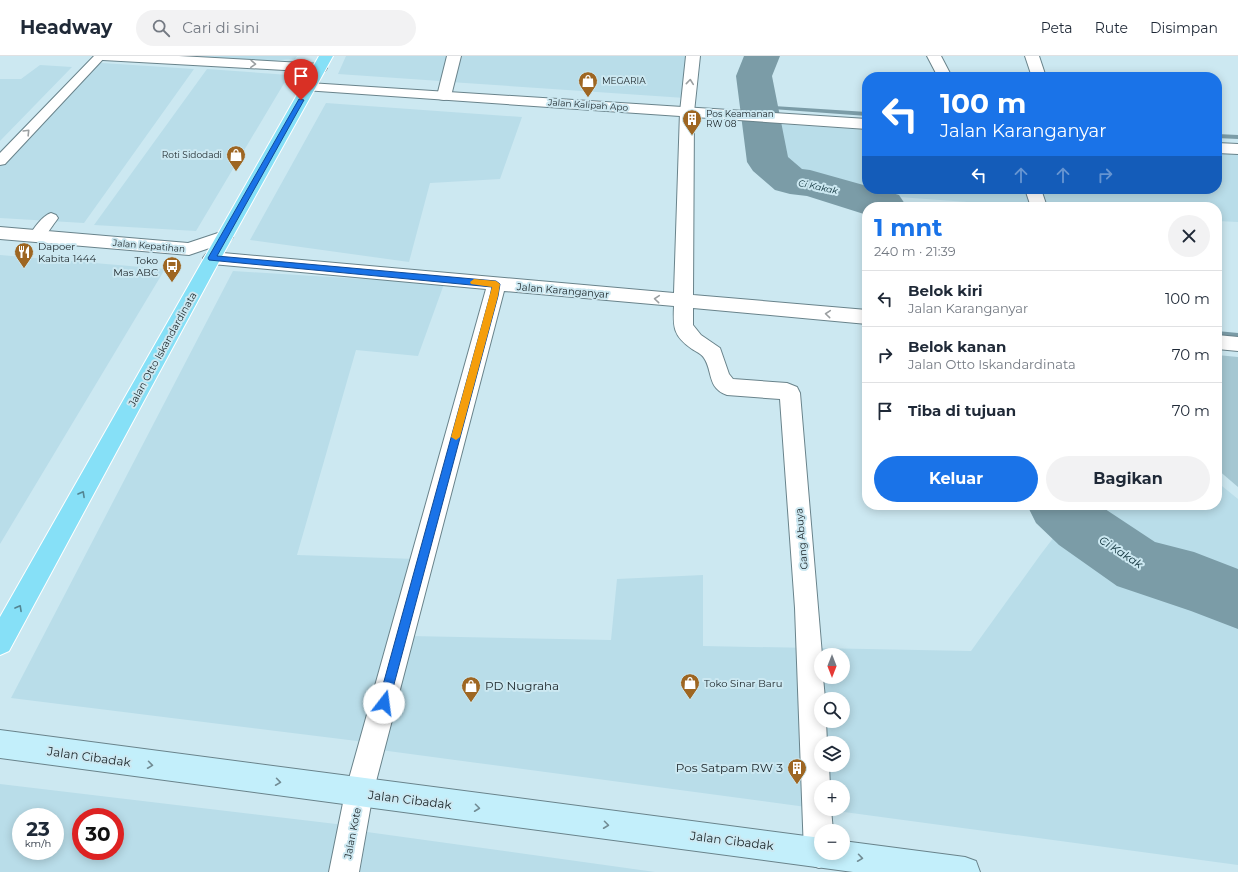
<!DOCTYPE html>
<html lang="id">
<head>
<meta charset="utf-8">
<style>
	body { margin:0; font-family:Montserrat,sans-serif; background:#f2f2f3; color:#1f2937; height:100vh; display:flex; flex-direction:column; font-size:15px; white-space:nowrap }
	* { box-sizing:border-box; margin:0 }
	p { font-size:13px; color:#747a83 }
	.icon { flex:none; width:22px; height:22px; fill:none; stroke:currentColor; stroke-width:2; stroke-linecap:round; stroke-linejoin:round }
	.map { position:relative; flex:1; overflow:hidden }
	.drawer { position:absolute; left:862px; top:146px; width:360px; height:308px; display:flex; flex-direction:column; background:#fff; border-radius:16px; box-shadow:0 2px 10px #0003 }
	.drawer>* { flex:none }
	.banner { position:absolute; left:862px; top:16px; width:360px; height:122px; border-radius:16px; box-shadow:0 2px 10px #0003; background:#1a73e8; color:#fff; overflow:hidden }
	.needle { width:26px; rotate:180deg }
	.tools { position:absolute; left:814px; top:592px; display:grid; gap:8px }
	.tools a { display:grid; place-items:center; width:36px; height:36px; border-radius:50%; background:#fff; box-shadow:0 2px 10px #0003; font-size:20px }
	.speed { position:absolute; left:12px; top:752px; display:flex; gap:8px; font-size:20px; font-weight:700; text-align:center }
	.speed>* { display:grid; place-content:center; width:52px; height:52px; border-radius:50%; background:#fff; box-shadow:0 2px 10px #0003; line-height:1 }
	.speed small { font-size:10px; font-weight:400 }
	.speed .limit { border:6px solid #d22; background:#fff; color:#111 }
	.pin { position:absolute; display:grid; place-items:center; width:34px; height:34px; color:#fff; margin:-41px -17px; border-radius:50% 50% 50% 0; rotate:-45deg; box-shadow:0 0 4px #0007 }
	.pin .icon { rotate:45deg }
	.me { position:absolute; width:44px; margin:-22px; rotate:15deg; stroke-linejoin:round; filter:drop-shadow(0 0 3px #0008) }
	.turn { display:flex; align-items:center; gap:14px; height:84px; padding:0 12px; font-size:18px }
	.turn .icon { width:52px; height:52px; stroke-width:2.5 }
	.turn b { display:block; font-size:28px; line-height:34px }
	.lanes { display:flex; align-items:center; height:38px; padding:0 12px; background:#0003; justify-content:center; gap:20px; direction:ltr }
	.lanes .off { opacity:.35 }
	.round { display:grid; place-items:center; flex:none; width:42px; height:42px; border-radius:21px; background:#f2f2f3 }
	.overview { display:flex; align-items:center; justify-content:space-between; height:68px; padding:0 12px }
	h1 { font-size:24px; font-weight:700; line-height:30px; color:#1a73e8 }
	.action { display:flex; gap:8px; margin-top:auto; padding:8px 12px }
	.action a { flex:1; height:46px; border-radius:24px; background:#1a73e8; color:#fff; font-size:16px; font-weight:700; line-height:46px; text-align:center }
	.action a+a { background:#f2f2f3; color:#1f2937 }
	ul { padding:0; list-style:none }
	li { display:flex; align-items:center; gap:12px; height:56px; padding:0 12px; border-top:1px solid #e0e1e3 }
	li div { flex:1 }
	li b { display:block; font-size:15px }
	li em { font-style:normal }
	header { display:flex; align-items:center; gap:24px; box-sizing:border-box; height:56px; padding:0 20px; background:#fff; border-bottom:1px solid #e0e1e3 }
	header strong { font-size:19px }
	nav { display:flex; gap:22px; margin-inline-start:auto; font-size:14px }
	.search { width:280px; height:36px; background:#f2f2f3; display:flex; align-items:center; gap:10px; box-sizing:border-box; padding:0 14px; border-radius:22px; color:#747a83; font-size:15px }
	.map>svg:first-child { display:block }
</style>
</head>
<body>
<header>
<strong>Headway</strong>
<div class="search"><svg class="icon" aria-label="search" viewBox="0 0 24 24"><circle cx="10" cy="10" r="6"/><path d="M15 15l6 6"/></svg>Cari di sini</div>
<nav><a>Peta</a><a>Rute</a><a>Disimpan</a></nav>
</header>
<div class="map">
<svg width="1238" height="816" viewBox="0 0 1238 816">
	<rect width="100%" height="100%" fill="#cce8f1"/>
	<path fill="#b9dde9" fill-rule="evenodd" d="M171,0H297L295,3L267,5Z
		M346,0H449L440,25L338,18Z
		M458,0H689L685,42L450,26Z
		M87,6L194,13L84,167L0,162V95Z
		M40,9L72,11L0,85V23H21Z
		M207,13L289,19L196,175L94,169Z
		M326,47L522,61L500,123L430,127L409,206L250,184Z
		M778,68L867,74V133H1217V96L1238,98V166L1217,165V151H1034L872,139L811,128L786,113Z
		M0,199L165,213L0,488Z
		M233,215L444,228L418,300L356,294L297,499L416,503L365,686L11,642Z
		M1217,426L1238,443V809L822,753H843V731H821V753L373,693L410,580L611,584L617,523L703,519V590L971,595L1041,498L1077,451L1087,449H1217ZM821,599H843V621H821ZM821,643H843V665H821ZM821,687H843V709H821Z
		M0,728L353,770L343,816H0ZM21,761H55V795H21ZM81,761H115V795H81Z
		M367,776L655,816H360Z"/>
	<path fill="#a5c7d2" d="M1217,299L1238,301V431L1217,413Z"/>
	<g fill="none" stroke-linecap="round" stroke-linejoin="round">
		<path fill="#7b9ca7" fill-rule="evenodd" d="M759,49L867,56V60L757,52L756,51Z
			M1217,78L1238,79V83L1217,82Z
			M1217,275L1238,277V283L1217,281Z"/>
		<path fill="#7b9ca7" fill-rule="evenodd" d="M744,0H780L772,20L788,101L802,113L810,114L867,130V133H879L899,139L907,151H867V159L807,140L790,138L775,134L753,115L747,106L736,20Z
			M1027,449H1099L1155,486L1194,496L1238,513V573L1191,555L1117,530L1059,489L1036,467Z"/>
		<defs>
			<path id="service" d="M94,0H106L5,108L0,109V97Z
				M51,157L56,159L58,162L56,165C49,174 43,187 31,183L29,180C34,172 42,160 51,157Z"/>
			<path id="minor" d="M96,0H179L320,8L325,9L327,12L325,15L320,16L103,4L98,3Z
				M447,0H461L451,40L449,43L444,44L439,43L437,40Z
				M686,0H700L694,56L693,239L867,254V268L693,252V269L701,279L720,292L729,318L733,323L787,327L797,331L800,337L822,599H821V621H823L825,643H821V665H826L827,687H821V709H829L830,731H821V753H831L833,775H821V797H834L830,808L819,812L808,808L804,797L795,552L780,343L727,339C707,332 713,315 704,302C702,298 695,295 692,293C673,280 673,271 674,250L504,235L373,737L359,816H329L345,737L486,233L212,208L206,206L203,202L206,198L212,196L674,237L680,56Z
				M927,0H941L952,21H938Z
				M1025,0H1039L1046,21H1032Z
				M1025,133H1041L1047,151H1031Z
				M1217,279L1238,281V295L1217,293Z"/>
			<path id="tertiary" d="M309,27L867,63V73L304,34L302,31L304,28Z
				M1217,87L1238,88V98L1217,97Z
				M0,171L188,187L224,175L230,177L233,181L230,185L189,199L0,183Z"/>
			<path id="secondary" d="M0,674L821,782V797H843V785L965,801L976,805L980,816H853L0,702Z"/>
			<path id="primary" d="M319,0H333L221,202L9,595L0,599V561Z"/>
		</defs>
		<use href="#service" stroke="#69838b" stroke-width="2"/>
		<use href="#minor" stroke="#69838b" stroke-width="2"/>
		<use href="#tertiary" stroke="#69838b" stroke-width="2"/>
		<use href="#secondary" stroke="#69838b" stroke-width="2"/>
		<use href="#primary" stroke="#fff" stroke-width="2"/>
		<use href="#service" fill="#fff" fill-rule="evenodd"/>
		<use href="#minor" fill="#fff" fill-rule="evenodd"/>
		<use href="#tertiary" fill="#fff" fill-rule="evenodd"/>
		<use href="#secondary" fill="#c3effb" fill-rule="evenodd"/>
		<use href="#primary" fill="#86e0f7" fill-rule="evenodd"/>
	</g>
	<defs><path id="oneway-chevron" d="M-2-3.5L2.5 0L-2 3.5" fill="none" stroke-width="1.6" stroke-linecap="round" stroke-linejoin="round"/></defs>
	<g stroke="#9b9fa1">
		<use href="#oneway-chevron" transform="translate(253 8) rotate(3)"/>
		<use href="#oneway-chevron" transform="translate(690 26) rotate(-84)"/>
		<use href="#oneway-chevron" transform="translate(27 76) rotate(-46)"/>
		<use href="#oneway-chevron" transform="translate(657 243) rotate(-175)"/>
		<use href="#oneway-chevron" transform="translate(828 258) rotate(-175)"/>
	</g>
	<g stroke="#538592">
		<use href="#oneway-chevron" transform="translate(82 438) rotate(-61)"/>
		<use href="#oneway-chevron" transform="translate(19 552) rotate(-61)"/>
	</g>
	<g stroke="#728c94">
		<use href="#oneway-chevron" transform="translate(150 709) rotate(8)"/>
		<use href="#oneway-chevron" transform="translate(278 726) rotate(8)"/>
		<use href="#oneway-chevron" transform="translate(477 752) rotate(7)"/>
		<use href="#oneway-chevron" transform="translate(606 769) rotate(7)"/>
		<use href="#oneway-chevron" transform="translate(860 802) rotate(8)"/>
	</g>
	<path fill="#1a73e8" stroke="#114b97" d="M299,43L304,44L217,200L496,225L500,228L498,240L389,647L388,651L384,652L380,651L378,647L490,240L492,231L209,204L208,202Z"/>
	<path fill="#f59e0b" d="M474,223L496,225L500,228L498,240L460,381L456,384L451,381L492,231L471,228L470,226Z"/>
	<defs>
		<symbol id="shop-pin" viewBox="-11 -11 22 30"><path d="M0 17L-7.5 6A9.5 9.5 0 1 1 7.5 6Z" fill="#9e6622" stroke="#cce8f1"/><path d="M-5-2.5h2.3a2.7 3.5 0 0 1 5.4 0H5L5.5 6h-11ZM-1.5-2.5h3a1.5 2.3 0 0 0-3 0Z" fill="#fff"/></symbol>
		<symbol id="building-pin" viewBox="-11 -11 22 30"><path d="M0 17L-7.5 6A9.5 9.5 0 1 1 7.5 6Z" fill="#9e6622" stroke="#cce8f1"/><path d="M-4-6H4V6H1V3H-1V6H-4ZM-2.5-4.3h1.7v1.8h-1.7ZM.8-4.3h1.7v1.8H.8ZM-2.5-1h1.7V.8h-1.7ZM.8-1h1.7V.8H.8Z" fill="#fff"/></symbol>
		<symbol id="restaurant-pin" viewBox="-11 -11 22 30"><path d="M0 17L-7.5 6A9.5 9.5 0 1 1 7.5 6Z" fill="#9e6622" stroke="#cce8f1"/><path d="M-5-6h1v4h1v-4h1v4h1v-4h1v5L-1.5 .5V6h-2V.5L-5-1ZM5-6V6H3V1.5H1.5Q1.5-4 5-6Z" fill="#fff"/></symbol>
		<symbol id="bus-pin" viewBox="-11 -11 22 30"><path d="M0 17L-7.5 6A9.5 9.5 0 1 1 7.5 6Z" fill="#9e6622" stroke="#cce8f1"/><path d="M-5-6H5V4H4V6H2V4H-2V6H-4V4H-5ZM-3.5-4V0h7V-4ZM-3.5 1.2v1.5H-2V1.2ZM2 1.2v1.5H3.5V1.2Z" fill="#fff"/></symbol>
	</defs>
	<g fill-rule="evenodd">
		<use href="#shop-pin" x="577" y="14" width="22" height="30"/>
		<use href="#building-pin" x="681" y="52" width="22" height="30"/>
		<use href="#shop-pin" x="225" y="88" width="22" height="30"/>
		<use href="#restaurant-pin" x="13" y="185" width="22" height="30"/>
		<use href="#bus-pin" x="161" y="199" width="22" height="30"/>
		<use href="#shop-pin" x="679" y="616" width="22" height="30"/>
		<use href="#shop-pin" x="460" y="619" width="22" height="30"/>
		<use href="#building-pin" x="786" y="701" width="22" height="30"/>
	</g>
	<g text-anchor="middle" stroke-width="4" stroke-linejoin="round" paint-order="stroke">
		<g font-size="9" fill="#202a2e" stroke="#cce8f1" text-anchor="start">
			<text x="602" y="28">MEGARIA</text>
			<text x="706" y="61">Pos Keamanan<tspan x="706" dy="10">RW 08</tspan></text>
			<text x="222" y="102" text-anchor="end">Roti Sidodadi</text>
		</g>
		<g font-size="9" fill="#202a2e" stroke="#cce8f1">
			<text transform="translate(588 49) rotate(4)" y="3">Jalan Kalipah Apo</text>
			<text transform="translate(149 190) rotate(5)" y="3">Jalan Kepatihan</text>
		</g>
		<g font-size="9" font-style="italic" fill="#0d3039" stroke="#cce8f1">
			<text transform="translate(818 131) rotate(12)" y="3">Ci Kakak</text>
		</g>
		<g font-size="10" fill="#202a2e" stroke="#cce8f1" text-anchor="start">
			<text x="38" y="194">Dapoer<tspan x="38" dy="12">Kabita 1444</tspan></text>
			<text x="158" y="208" text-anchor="end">Toko<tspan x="158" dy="12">Mas ABC</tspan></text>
			<text x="704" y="631">Toko Sinar Baru</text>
		</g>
		<g font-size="10" fill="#202a2e" stroke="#cce8f1">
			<text transform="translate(563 234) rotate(5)" y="4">Jalan Karanganyar</text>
			<text transform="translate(162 293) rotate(-61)" y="4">Jalan Otto Iskandardinata</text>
			<text transform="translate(801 483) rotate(-95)" y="4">Gang Abuya</text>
			<text transform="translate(352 777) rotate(-79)" y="4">Jalan Kote</text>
		</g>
		<g font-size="11" font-style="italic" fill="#0d3039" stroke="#cce8f1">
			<text transform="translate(1121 496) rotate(33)" y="4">Ci Kakak</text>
		</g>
		<g font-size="12" fill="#202a2e" stroke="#cce8f1" text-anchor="start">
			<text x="485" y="634">PD Nugraha</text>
			<text x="783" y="716" text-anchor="end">Pos Satpam RW 3</text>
		</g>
		<g font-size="12" fill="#202a2e" stroke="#cce8f1">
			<text transform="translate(89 701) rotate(8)" y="4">Jalan Cibadak</text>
			<text transform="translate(410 744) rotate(7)" y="4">Jalan Cibadak</text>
			<text transform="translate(732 785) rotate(7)" y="4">Jalan Cibadak</text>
		</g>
	</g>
</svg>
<div class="tools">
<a><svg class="needle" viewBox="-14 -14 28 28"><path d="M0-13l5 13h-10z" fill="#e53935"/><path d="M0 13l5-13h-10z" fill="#747a83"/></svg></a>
<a><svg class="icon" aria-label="search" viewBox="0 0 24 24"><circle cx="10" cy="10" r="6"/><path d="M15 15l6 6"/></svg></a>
<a><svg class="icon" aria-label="layers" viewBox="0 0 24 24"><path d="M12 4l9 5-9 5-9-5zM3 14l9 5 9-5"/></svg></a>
<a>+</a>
<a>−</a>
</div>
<div class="speed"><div>23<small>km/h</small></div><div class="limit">30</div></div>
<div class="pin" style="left:301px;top:44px;background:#d93025"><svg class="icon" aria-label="arrive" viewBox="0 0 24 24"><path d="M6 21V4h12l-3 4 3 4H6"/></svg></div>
<svg class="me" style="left:384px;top:647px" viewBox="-20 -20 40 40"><circle r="19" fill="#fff"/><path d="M0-13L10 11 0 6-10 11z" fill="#1a73e8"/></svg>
<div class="banner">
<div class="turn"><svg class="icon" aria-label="left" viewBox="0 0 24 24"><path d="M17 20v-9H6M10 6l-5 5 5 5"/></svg><div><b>100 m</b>Jalan Karanganyar</div></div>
<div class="lanes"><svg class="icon" aria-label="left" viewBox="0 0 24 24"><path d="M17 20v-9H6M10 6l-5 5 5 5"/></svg><svg class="icon off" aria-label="ahead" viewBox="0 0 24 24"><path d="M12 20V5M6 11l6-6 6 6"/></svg><svg class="icon off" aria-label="ahead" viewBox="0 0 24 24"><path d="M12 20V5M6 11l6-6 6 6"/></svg><svg class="icon off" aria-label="right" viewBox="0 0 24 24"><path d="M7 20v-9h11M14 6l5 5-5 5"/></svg></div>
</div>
<section class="drawer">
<div class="overview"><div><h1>1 mnt</h1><p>240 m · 21:39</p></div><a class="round"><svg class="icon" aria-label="close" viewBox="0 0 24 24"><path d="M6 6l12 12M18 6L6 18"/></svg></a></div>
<ul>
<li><svg class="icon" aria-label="left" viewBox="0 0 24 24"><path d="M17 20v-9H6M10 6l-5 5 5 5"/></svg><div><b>Belok kiri</b><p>Jalan Karanganyar</p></div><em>100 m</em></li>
<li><svg class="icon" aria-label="right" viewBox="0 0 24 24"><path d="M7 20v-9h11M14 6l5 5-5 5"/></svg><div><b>Belok kanan</b><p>Jalan Otto Iskandardinata</p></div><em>70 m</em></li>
<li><svg class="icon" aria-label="arrive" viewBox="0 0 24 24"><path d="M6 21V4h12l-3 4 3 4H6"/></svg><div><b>Tiba di tujuan</b></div><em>70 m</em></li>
</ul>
<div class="action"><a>Keluar</a><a>Bagikan</a></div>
</section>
</div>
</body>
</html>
